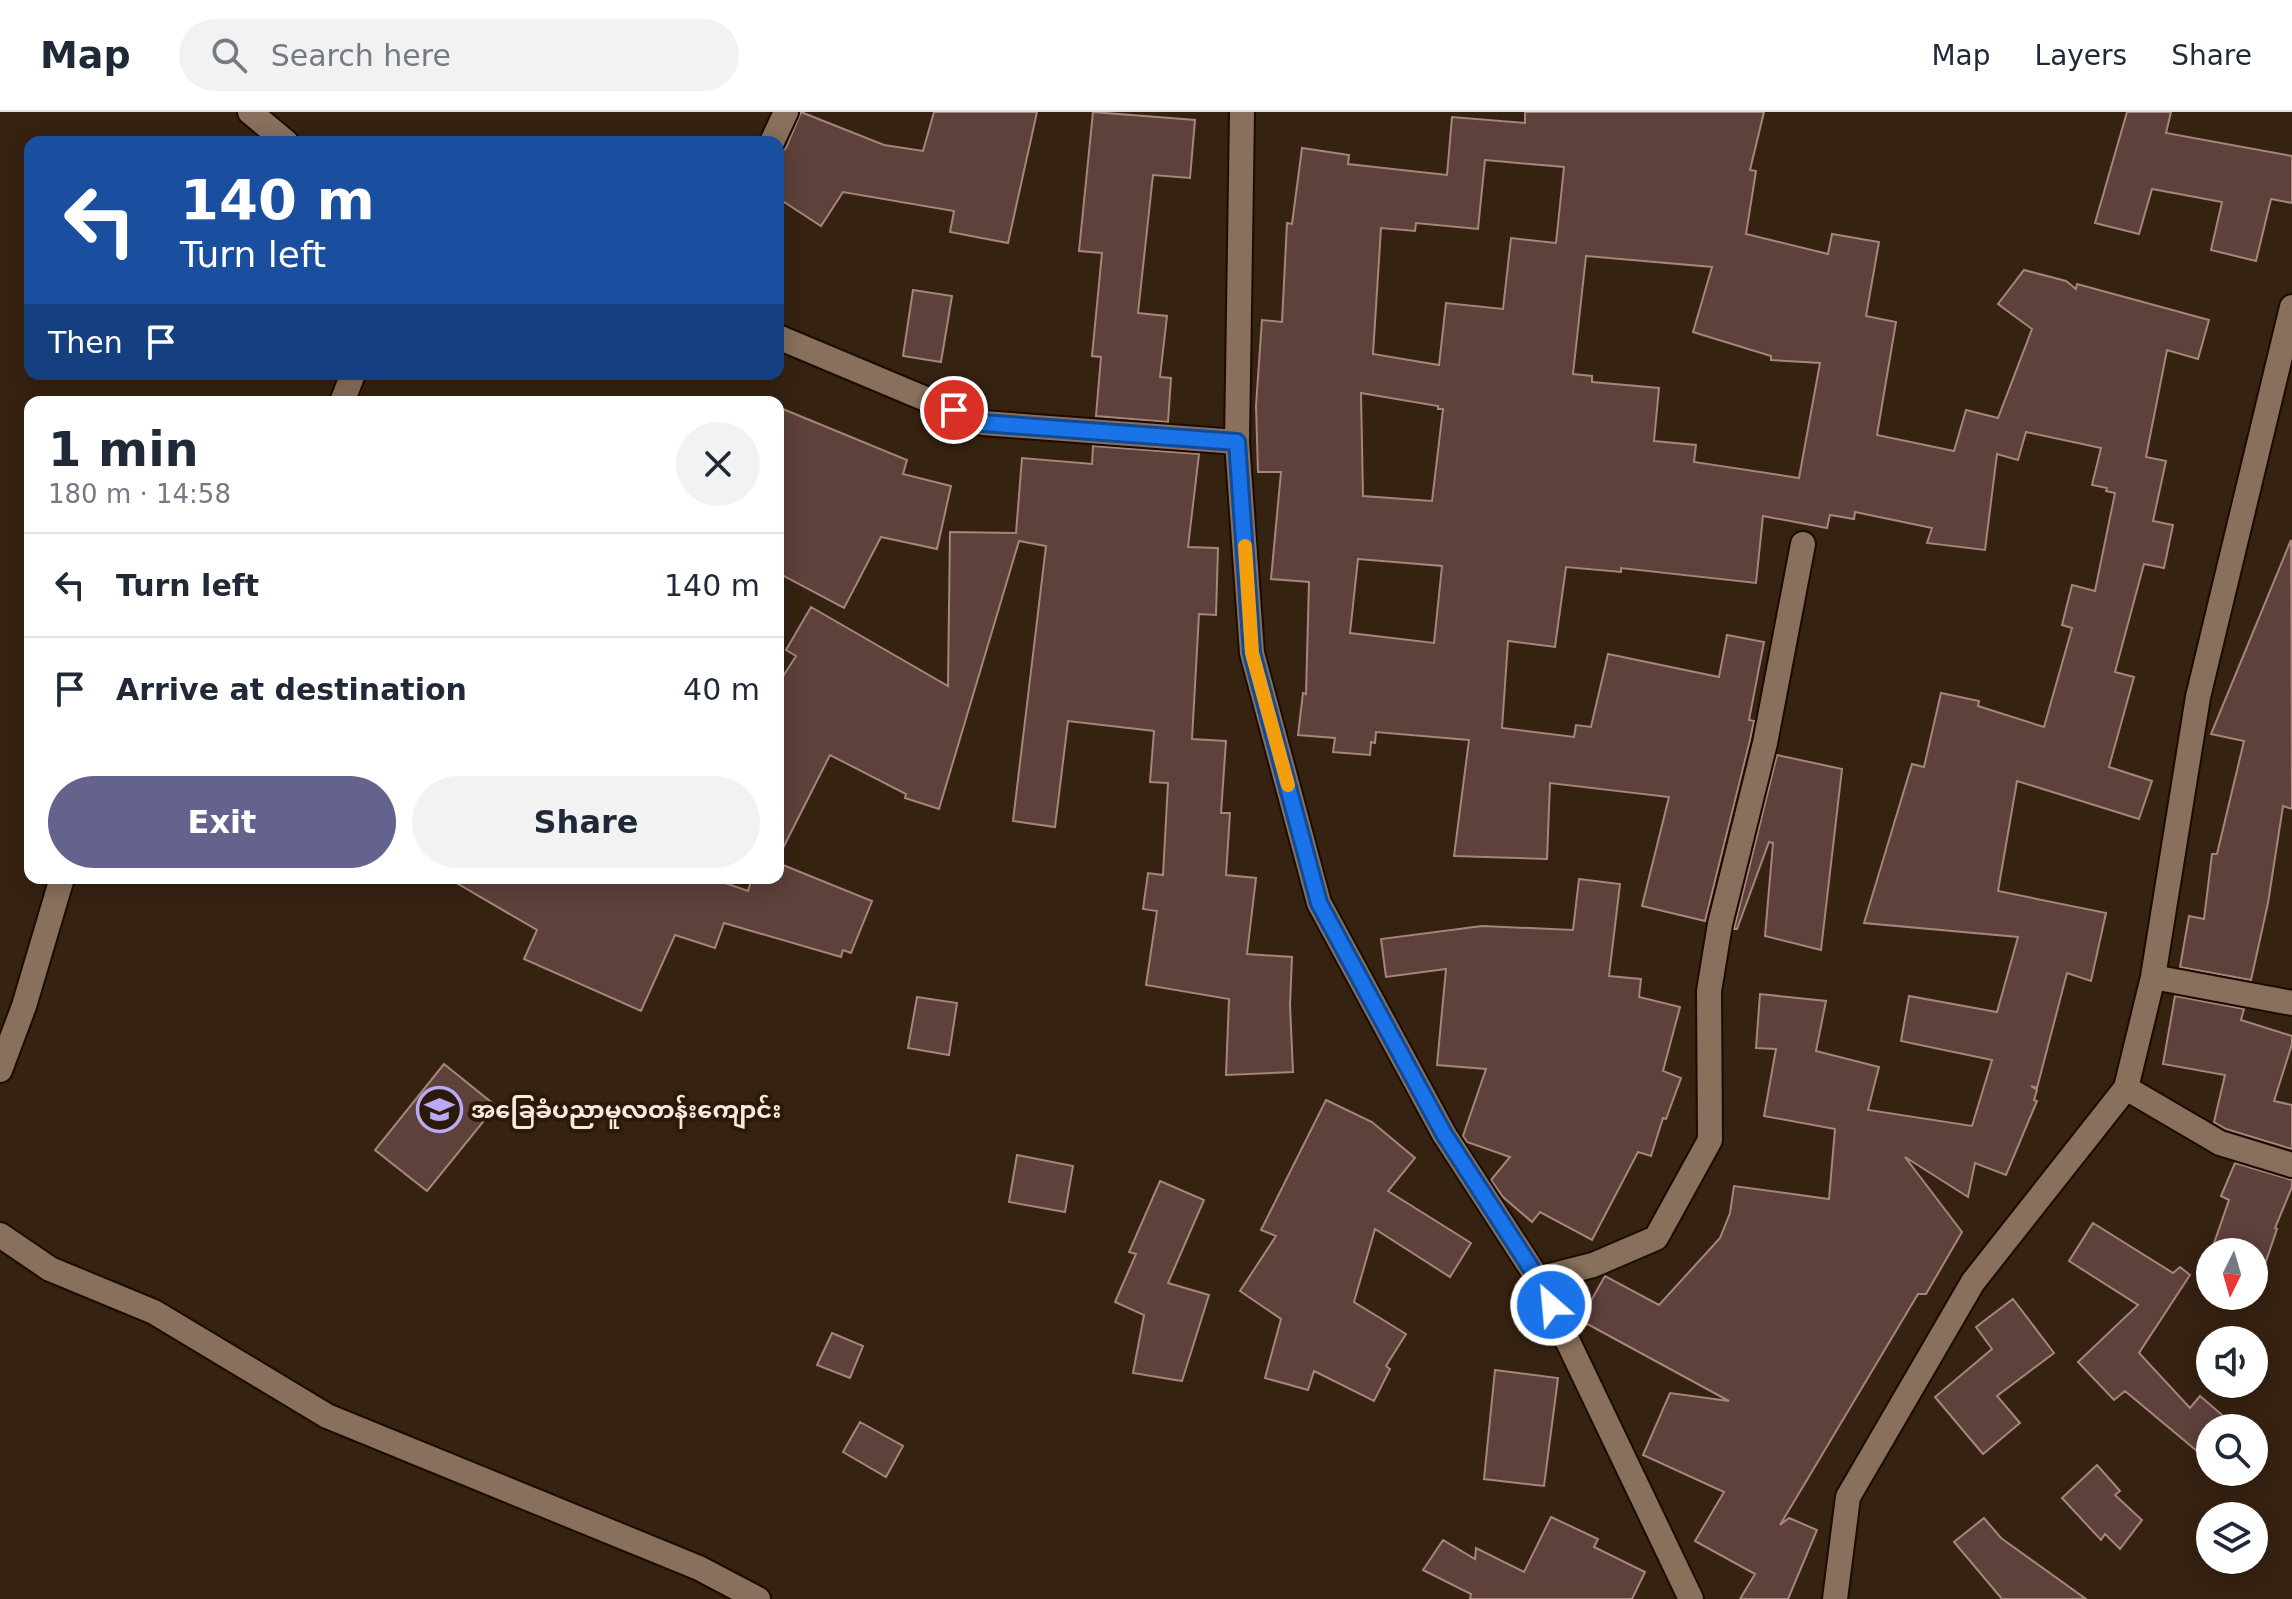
<!DOCTYPE html>
<html lang="en">
<head>
<meta charset="utf-8">
<style>
	body { margin:0; font-family:"DejaVu Sans","Noto Sans Myanmar",sans-serif; background:#f2f2f3; color:#1f2937; height:100vh; display:flex; flex-direction:column; font-size:30px; white-space:nowrap }
	* { box-sizing:border-box; margin:0 }
	p { font-size:26px; color:#747a83 }
	.icon { flex:none; width:44px; height:44px; fill:none; stroke:currentColor; stroke-width:2; stroke-linecap:round; stroke-linejoin:round }
	.map { position:relative; flex:1; overflow:hidden }
	.panel { position:absolute; left:24px; top:284px; width:760px; height:488px; display:flex; flex-direction:column; background:#fff; border-radius:16px; box-shadow:0 4px 20px #0003 }
	.panel>* { flex:none }
	.banner { position:absolute; left:24px; top:24px; width:760px; height:244px; border-radius:16px; box-shadow:0 4px 20px #0003; background:#1a4fa0; color:#fff; overflow:hidden }
	.needle { width:52px; rotate:185deg }
	.tools { position:absolute; left:2196px; top:1126px; display:grid; gap:16px }
	.tools a { display:grid; place-items:center; width:72px; height:72px; border-radius:50%; background:#fff; box-shadow:0 4px 20px #0003; font-size:40px }
	.pin { position:absolute; display:grid; place-items:center; width:68px; height:68px; color:#fff; margin:-34px; border:4px solid #fff; border-radius:50%; box-shadow:0 2px 8px #0007 }
	.me { position:absolute; width:88px; margin:-44px; rotate:333deg; stroke-linejoin:round; filter:drop-shadow(0 0 6px #0008) }
	.turn { display:flex; align-items:center; gap:28px; height:168px; padding:0 24px; font-size:36px }
	.turn .icon { width:104px; height:104px; stroke-width:2.5 }
	.turn b { display:block; font-size:56px; line-height:68px }
	.then { display:flex; align-items:center; height:76px; padding:0 24px; background:#0003; gap:16px; font-size:30px }
	.round { display:grid; place-items:center; flex:none; width:84px; height:84px; border-radius:42px; background:#f2f2f3 }
	.headline { display:flex; align-items:center; justify-content:space-between; height:136px; padding:0 24px }
	h1 { font-size:48px; font-weight:600; line-height:60px }
	.button { display:flex; gap:16px; margin-top:auto; padding:16px 24px }
	.button a { flex:1; height:92px; border-radius:48px; background:#64638d; color:#fff; font-size:32px; font-weight:600; line-height:92px; text-align:center }
	.button a+a { background:#f2f2f3; color:#1f2937 }
	ul { padding:0; list-style:none }
	li { display:flex; align-items:center; gap:24px; height:104px; padding:0 24px; border-top:2px solid #e0e1e3 }
	li div { flex:1 }
	li b { display:block; font-size:30px }
	li em { font-style:normal }
	header { display:flex; align-items:center; gap:48px; box-sizing:border-box; height:112px; padding:0 40px; background:#fff; border-bottom:2px solid #e0e1e3 }
	header strong { font-size:38px }
	nav { display:flex; gap:44px; margin-inline-start:auto; font-size:28px }
	.search { width:560px; height:72px; background:#f2f2f3; display:flex; align-items:center; gap:20px; box-sizing:border-box; padding:0 28px; border-radius:44px; color:#747a83; font-size:30px }
	.map>svg:first-child { display:block }
</style>
</head>
<body>
<header>
<strong>Map</strong>
<div class="search"><svg class="icon" aria-label="search" viewBox="0 0 24 24"><circle cx="10" cy="10" r="6"/><path d="M15 15l6 6"/></svg>Search here</div>
<nav><a>Map</a><a>Layers</a><a>Share</a></nav>
</header>
<div class="map">
<svg width="2292" height="1487" viewBox="0 0 2292 1487">
	<rect width="100%" height="100%" fill="#362211"/>
	<path fill="#5d413a" stroke="#a5857c" stroke-width="2" fill-rule="evenodd" d="M801,0L884,33L923,39L934,0H1037L1008,131L950,120L954,99L843,80L821,114L778,86V43L786,36Z
		M1093,0L1195,8L1190,66L1153,63L1138,201L1167,204L1160,265L1171,266L1168,310L1096,304L1101,245L1092,244L1102,141L1079,139Z
		M1525,0H1764L1750,58L1756,59L1746,122L1828,142L1832,122L1879,130L1866,204L1896,210L1877,323L1954,339L1966,298L1998,306L2032,217L1998,192L2024,158L2066,169L2076,177L2077,172L2209,208L2198,247L2167,238L2146,345L2166,349L2153,409L2173,413L2164,456L2144,452L2115,560L2134,565L2109,655L2152,669L2139,707L2017,669L1998,779L2106,801L2091,869L2067,861L2037,976L2031,974L2037,978L2034,988L2037,989L2006,1063L1975,1051L1968,1085L1905,1045L1962,1120L1926,1182H1918L1780,1413L1789,1406L1817,1418L1788,1487H1740L1755,1462L1695,1429L1724,1380L1643,1343L1670,1281L1729,1289L1580,1208L1605,1164L1659,1193L1720,1126L1730,1101L1734,1074L1829,1087L1835,1017L1764,1004L1776,937L1756,936L1760,882L1826,889L1816,939L1879,955L1868,998L1972,1014L1992,948L1901,929L1909,884L1997,900L2018,825L1864,811L1912,652L1924,655L1941,581L1979,589L1978,594L2044,615L2072,516L2062,513L2072,473L2095,479L2115,381L2106,379L2107,376L2092,373L2101,336L2026,320L2018,348L1997,342L1985,438L1927,431L1932,416L1855,400L1854,407L1830,403L1827,416L1763,404L1756,471L1621,456V460L1566,455L1555,535L1508,529L1502,616L1574,625L1576,613L1591,615L1608,542L1719,565L1727,523L1764,530L1749,608L1754,609L1750,628L1705,809L1642,794L1669,685L1550,671L1547,747L1454,744L1469,628L1376,620L1375,631L1371,630L1370,643L1333,640L1335,626L1298,623L1303,581L1306,582L1309,470L1271,467L1281,360H1258L1256,294L1262,208L1282,210L1287,111L1292,112L1302,36L1349,43L1348,52L1447,63L1452,5L1525,11ZM1485,48L1564,55L1556,131L1511,126L1503,197L1446,191L1439,253L1373,242L1381,116L1415,119L1416,111L1478,117ZM1586,144L1712,155L1693,220L1771,244V248L1820,251L1799,366L1694,350L1696,333L1654,329L1659,276L1592,270V264L1573,262ZM1361,281L1438,294V297H1443L1432,389L1363,384ZM1358,447L1442,454L1434,531L1350,521Z
		M2127,0H2171L2166,21L2292,44V91L2271,87L2256,149L2211,138L2222,90L2152,77L2139,122L2095,111Z
		M913,178L952,184L941,250L903,244Z
		M778,295L907,348L903,362L951,374L937,437L881,425L844,496L778,461Z
		M1093,334L1199,342L1188,435L1218,436L1216,503L1199,502L1192,627L1226,629L1221,701H1230L1226,763L1256,766L1247,842L1292,845L1290,893L1293,960L1226,963L1229,887L1146,873L1157,799L1143,797L1148,761L1163,763L1168,671L1150,670L1154,619L1068,609L1055,715L1013,709L1046,434L1019,429L939,697L905,686L906,682L830,643L778,746V572L796,544L786,538L811,495L948,574L950,420L1016,421L1022,346L1092,352Z
		M2291,428L2292,697L2283,694L2268,791L2251,868L2180,855L2189,804L2204,807L2212,742H2217L2244,629L2211,622Z
		M1777,643L1842,657L1821,838L1765,824L1773,731L1769,730L1737,817H1734Z
		M778,751L872,789L851,841L843,838L841,845L724,811L715,836L675,823L641,899L524,847L537,818L448,766H711L748,779L752,766H778Z
		M1579,767L1620,772L1609,864L1641,867L1639,885L1680,895L1663,959L1681,966L1666,1007L1663,1006L1651,1044L1638,1040L1592,1128L1540,1100L1532,1110L1503,1085L1491,1068L1510,1045L1467,1030L1463,1024L1486,957L1437,953L1446,857L1386,865L1381,827L1482,814L1573,818Z
		M2175,884L2244,897L2241,908L2292,924V932L2274,989L2292,993V1037L2226,1017L2214,1010L2225,963L2163,952Z
		M917,885L957,891L949,943L908,936Z
		M444,952L496,994L427,1079L375,1038Z
		M1326,988L1372,1010L1415,1046L1388,1079L1471,1131L1450,1165L1375,1117L1354,1190L1406,1222L1386,1254L1390,1257L1374,1289L1314,1259L1308,1278L1265,1266L1281,1207L1240,1179L1276,1124L1261,1118Z
		M1017,1043L1073,1054L1065,1100L1009,1090Z
		M2235,1051L2292,1068V1075L2275,1116L2277,1117L2264,1155L2254,1152V1140H2220L2212,1137L2229,1088L2221,1084Z
		M1160,1069L1204,1088L1168,1171L1209,1183L1182,1269L1133,1261L1144,1203L1115,1190L1136,1142L1129,1140Z
		M2093,1111L2173,1161L2180,1155L2190,1163L2139,1241L2190,1296L2200,1284L2228,1308L2221,1316H2210V1336L2203,1344L2125,1279L2114,1288L2078,1250L2138,1193L2069,1149Z
		M2013,1187L2054,1241L1997,1284L2020,1311L1983,1342L1935,1285L1992,1237L1976,1215Z
		M832,1221L863,1234L850,1266L817,1253Z
		M1495,1258L1558,1266L1544,1374L1484,1367Z
		M860,1310L903,1334L886,1365L843,1340Z
		M2097,1353L2120,1379L2115,1383L2142,1408L2120,1437L2105,1422L2101,1428L2062,1386Z
		M1551,1405L1598,1427L1594,1435L1645,1460L1632,1487H1470L1471,1482L1423,1458L1443,1428L1475,1447L1476,1436L1524,1460Z
		M1984,1406L2001,1426L2086,1487H2002L1954,1430Z"/>
	<g fill="none" stroke-linecap="round" stroke-linejoin="round">
		<defs>
			<path id="minor" d="M250,0L286,30
				M1242,0L1237,330L1252,541L1319,791L1444,1022L1538,1167L1691,1487
				M772,30L786,0
				M778,225L983,311L1237,330
				M342,290L353,262
				M2153,865L2292,891
				M0,958L24,894L62,766
				M2126,976L2220,1031L2292,1053
				M0,1123L50,1157L154,1200L327,1304L699,1456L758,1487
				M1538,1167L1593,1153L1656,1126L1710,1028L1709,879L1720,812L1765,631L1803,432
				M1835,1487L1848,1385L1973,1170L2126,976L2153,865L2198,585L2292,195"/>
		</defs>
		<use href="#minor" stroke="#1d0b00" stroke-width="28"/>
		<use href="#minor" stroke="#88705c" stroke-width="24"/>
	</g>
	<g fill="none" stroke-linecap="round" stroke-linejoin="round">
		<defs>
			<path id="route" d="M954,298L983,311L1237,330L1252,541L1319,791L1444,1022L1538,1167L1551,1193"/>
		</defs>
		<use href="#route" stroke="#114b97" stroke-width="20"/>
		<use href="#route" stroke="#1a73e8" stroke-width="14"/>
		<path stroke="#f59e0b" stroke-width="14" d="M1245,434L1252,541L1288,673"/>
	</g>
	<defs>
		<symbol id="school-ring" viewBox="-11 -11 22 22"><circle r="9.5" fill="#2c1907" stroke="#b9aaf7" stroke-width="1.5"/><path d="M0-5L7-2L0 1L-7-2ZM-4 1L0 2.5L4 1V4Q0 6-4 4Z" fill="#b9aaf7"/></symbol>
	</defs>
	<g fill-rule="evenodd">
		<use href="#school-ring" x="414" y="972" width="51" height="51"/>
	</g>
	<g text-anchor="middle" stroke-width="8" stroke-linejoin="round" paint-order="stroke">
		<g font-size="24" font-weight="bold" fill="#f7eadf" stroke="#2c1907" text-anchor="start">
			<text x="471" y="1006">အခြေခံပညာမူလတန်းကျောင်း</text>
		</g>
	</g>
</svg>
<div class="tools">
<a><svg class="needle" viewBox="-14 -14 28 28"><path d="M0-13l5 13h-10z" fill="#e53935"/><path d="M0 13l5-13h-10z" fill="#747a83"/></svg></a>
<a><svg class="icon" aria-label="sound" viewBox="0 0 24 24"><path d="M4 9h4l5-4v14l-5-4H4zM17 9q2 3 0 6"/></svg></a>
<a><svg class="icon" aria-label="search" viewBox="0 0 24 24"><circle cx="10" cy="10" r="6"/><path d="M15 15l6 6"/></svg></a>
<a><svg class="icon" aria-label="layers" viewBox="0 0 24 24"><path d="M12 4l9 5-9 5-9-5zM3 14l9 5 9-5"/></svg></a>
</div>
<div class="pin" style="left:954px;top:298px;background:#d93025"><svg class="icon" aria-label="arrive" viewBox="0 0 24 24"><path d="M6 21V4h12l-3 4 3 4H6"/></svg></div>
<svg class="me" style="left:1551px;top:1193px" viewBox="-20 -20 40 40"><circle r="17" fill="#1a73e8" stroke="#fff" stroke-width="3"/><path d="M0-11L8 9 0 5-8 9z" fill="#fff"/></svg>
<div class="banner">
<div class="turn"><svg class="icon" aria-label="left" viewBox="0 0 24 24"><path d="M17 20v-9H6M10 6l-5 5 5 5"/></svg><div><b>140 m</b>Turn left</div></div>
<div class="then">Then<svg class="icon" aria-label="arrive" viewBox="0 0 24 24"><path d="M6 21V4h12l-3 4 3 4H6"/></svg></div>
</div>
<section class="panel">
<div class="headline"><div><h1>1 min</h1><p>180 m · 14:58</p></div><a class="round"><svg class="icon" aria-label="close" viewBox="0 0 24 24"><path d="M6 6l12 12M18 6L6 18"/></svg></a></div>
<ul>
<li><svg class="icon" aria-label="left" viewBox="0 0 24 24"><path d="M17 20v-9H6M10 6l-5 5 5 5"/></svg><div><b>Turn left</b></div><em>140 m</em></li>
<li><svg class="icon" aria-label="arrive" viewBox="0 0 24 24"><path d="M6 21V4h12l-3 4 3 4H6"/></svg><div><b>Arrive at destination</b></div><em>40 m</em></li>
</ul>
<div class="button"><a>Exit</a><a>Share</a></div>
</section>
</div>
</body>
</html>
